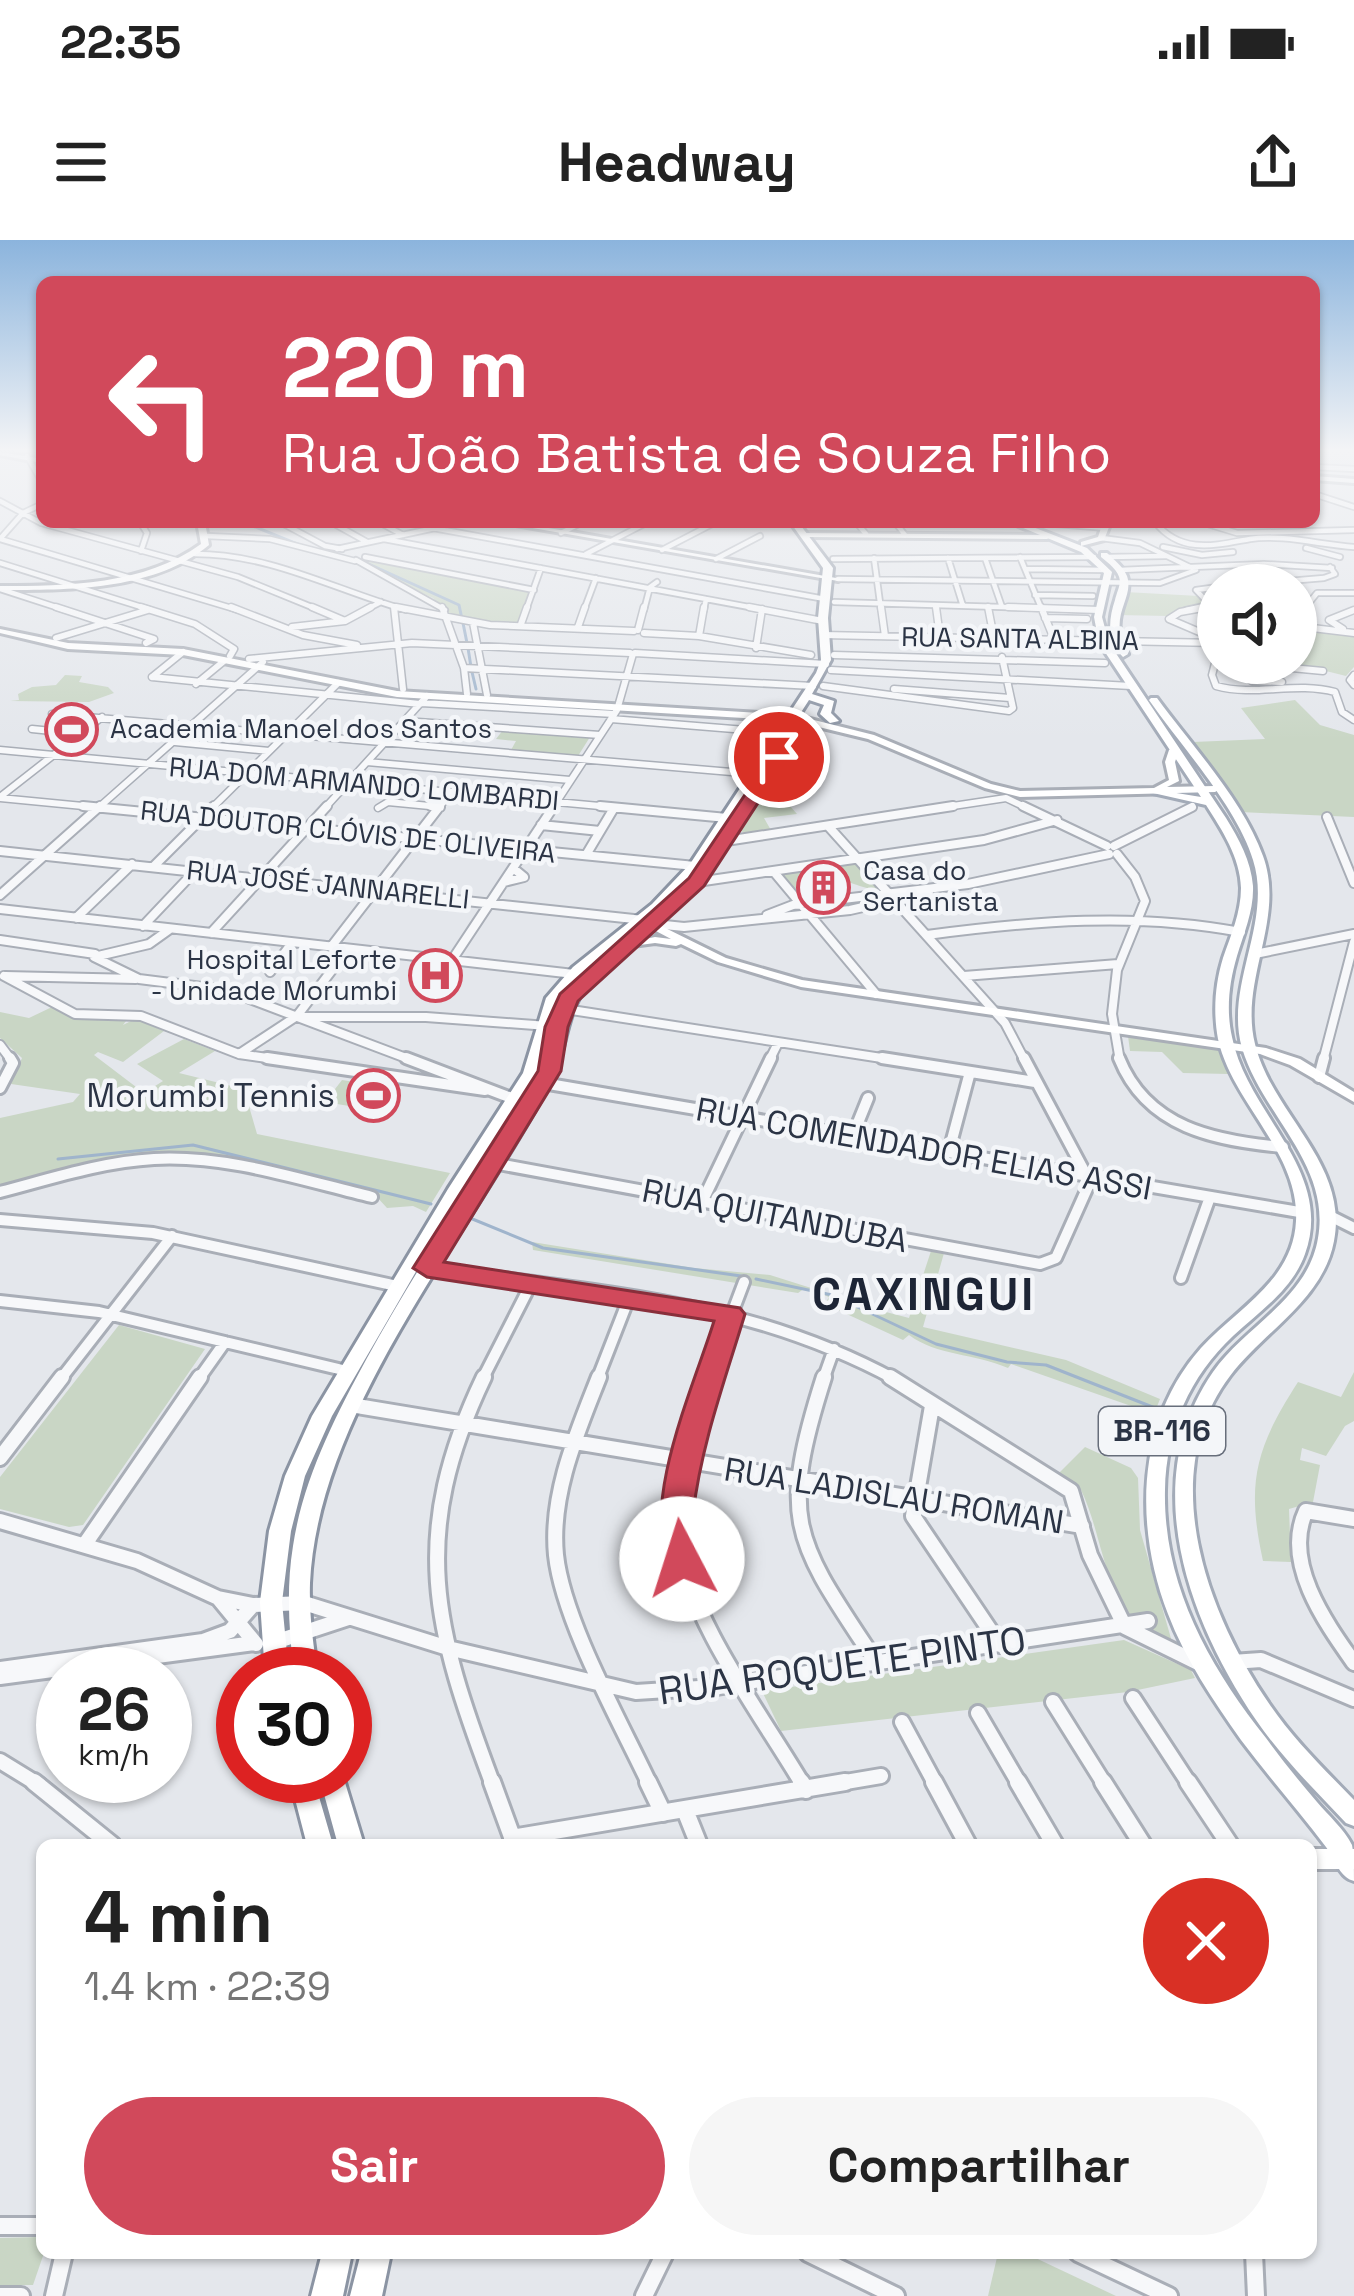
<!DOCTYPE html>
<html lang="pt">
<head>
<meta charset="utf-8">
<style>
	body { margin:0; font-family:"Space Grotesk",sans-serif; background:#f6f6f6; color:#222; height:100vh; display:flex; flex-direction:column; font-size:45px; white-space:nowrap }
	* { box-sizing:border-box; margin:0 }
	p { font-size:39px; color:#767676 }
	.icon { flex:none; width:66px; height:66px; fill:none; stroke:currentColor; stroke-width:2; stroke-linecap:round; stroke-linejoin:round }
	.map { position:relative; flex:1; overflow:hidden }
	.panel { position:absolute; left:36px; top:1599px; width:1281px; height:420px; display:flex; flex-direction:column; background:#fff; border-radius:18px; box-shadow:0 3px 9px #0004 }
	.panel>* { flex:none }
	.guide { position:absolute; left:36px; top:36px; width:1284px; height:252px; border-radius:18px; box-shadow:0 3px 9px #0004; background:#d1495b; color:#fff; overflow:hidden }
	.tools { position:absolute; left:1197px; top:324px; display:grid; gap:24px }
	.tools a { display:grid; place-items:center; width:120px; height:120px; border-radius:50%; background:#fff; box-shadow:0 3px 9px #0004; font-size:60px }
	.speed { position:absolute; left:36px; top:1407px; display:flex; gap:24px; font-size:60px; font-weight:700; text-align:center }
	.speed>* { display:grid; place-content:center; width:156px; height:156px; border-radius:50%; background:#fff; box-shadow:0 3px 9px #0004; line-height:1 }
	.speed small { font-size:30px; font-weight:400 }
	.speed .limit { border:18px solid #d22; background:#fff; color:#111 }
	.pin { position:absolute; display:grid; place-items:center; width:102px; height:102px; color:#fff; margin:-51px; border:6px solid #fff; border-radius:50%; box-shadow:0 3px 12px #0007 }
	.me { position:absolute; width:132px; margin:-66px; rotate:355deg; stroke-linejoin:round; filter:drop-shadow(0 0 9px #0008) }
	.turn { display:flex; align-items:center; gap:42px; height:252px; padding:0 48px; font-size:54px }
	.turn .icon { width:156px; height:156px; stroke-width:2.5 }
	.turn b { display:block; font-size:84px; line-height:102px }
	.round { display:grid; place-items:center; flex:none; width:126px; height:126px; border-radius:63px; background:#f6f6f6 }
	.headline { display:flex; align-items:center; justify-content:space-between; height:204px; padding:0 48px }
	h1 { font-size:72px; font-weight:700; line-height:90px }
	.primary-button { display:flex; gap:24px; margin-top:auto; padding:24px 48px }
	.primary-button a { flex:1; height:138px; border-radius:72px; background:#d1495b; color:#fff; font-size:48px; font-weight:700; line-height:138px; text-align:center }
	.primary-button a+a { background:#f6f6f6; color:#222 }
	.status { display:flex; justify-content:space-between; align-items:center; height:84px; padding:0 60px; background:#fff; direction:ltr }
	.status svg { height:33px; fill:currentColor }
	header { display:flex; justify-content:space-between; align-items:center; height:156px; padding:0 48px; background:#fff; font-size:54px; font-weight:700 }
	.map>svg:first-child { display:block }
</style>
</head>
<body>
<div class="status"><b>22:35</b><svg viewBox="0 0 49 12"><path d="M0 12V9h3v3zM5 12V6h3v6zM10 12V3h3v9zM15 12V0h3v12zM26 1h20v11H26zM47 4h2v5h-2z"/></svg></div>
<header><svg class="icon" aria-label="menu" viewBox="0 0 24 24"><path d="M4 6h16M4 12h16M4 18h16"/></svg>Headway<svg class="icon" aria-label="share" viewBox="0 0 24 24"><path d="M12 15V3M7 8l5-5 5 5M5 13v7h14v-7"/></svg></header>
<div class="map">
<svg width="1354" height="2056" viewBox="0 0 1354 2056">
	<rect width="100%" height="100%" fill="#e4e7ec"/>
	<path fill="#c9d6c5" d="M365,317L534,350L521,384L452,380L433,358L356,323Z
		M1125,352L1199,356L1211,367L1169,376L1117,375Z
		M1301,390L1354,396V427L1346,436L1298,424L1243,423H1296V393Z
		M65,435L82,436L79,442L108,447L114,453L89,462L10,461L19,460L18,454L32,447L56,445Z
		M1295,460L1320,485L1354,495V577L1240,572L1193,502L1265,499L1241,468Z
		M503,490L590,497L578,516L511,510L516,501L496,499Z
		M777,530L795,556L784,559L797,574L764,578L772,592L748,595L741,591Z
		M857,622L884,650C851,650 845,630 801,640L817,653L888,652L896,661L811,674L780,634Z
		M52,767L81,778L129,777L123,785L135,779L164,791L123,822L98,812L94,815L144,853L163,841L137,824L184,799L215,811L179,833L244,849L257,894L450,933L426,972L413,966L387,968L376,956L182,914L0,949V878L73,862L80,854L11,844L22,818L0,798V772L29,778Z
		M1128,796L1217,807L1229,834L1183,833L1162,812L1130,811Z
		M342,840L401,849L385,872L325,862Z
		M532,1002L694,1028L770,1035L846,1059L865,1060L863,1066L909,1078L931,1011L944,1013L923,1087L1066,1120L1160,1159L1154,1174L1011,1124L1008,1128C974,1113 937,1116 909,1095L903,1100L825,1064L829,1057L805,1048L798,1053L533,1010Z
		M119,1085L205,1109L83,1285L69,1287L0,1269V1237Z
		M1354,1132V1181L1345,1186L1326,1216L1302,1208L1300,1220L1320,1225L1313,1262L1289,1269L1291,1322L1263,1321C1246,1243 1255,1209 1298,1142L1341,1157Z
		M1085,1207L1131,1228L1138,1238L1140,1290L1172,1402C1103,1383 1107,1303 1081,1250L1058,1234Z
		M1124,1400L1191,1430L1195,1438L1128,1452L781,1491L762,1451Z
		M42,1997L44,2013L33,2045H0V1998Z
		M998,2013H1025L1116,2056H988Z"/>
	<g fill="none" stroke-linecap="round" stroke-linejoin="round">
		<path stroke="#9fb4cc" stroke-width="3" d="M243,282L302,306
			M360,320L459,365L462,379
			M463,383L467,403
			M468,408L471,427
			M472,432L476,449
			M58,919L193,905L431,964
			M470,978L543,1008L741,1036
			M756,1039L832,1055L936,1104L1007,1122L1046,1125L1155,1168"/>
		<defs>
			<path id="street-far5" d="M27,216L42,242
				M1314,227L1354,229
				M1314,254L1354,267
				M0,261L41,283L238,337L319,370
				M42,264L23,273L0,299L238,370
				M140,282L147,293L141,311
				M280,282L325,306L342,309
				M331,282L367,302
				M379,282L403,295
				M856,282L866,294
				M895,282L905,295
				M905,282L994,283
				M1031,282L1106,288
				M1155,282C1181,315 1216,305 1250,299C1281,294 1322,305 1354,307
				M1201,282L1237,293L1354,290
				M433,288L825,359
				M561,293L583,282
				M207,296L270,299L355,321
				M384,299L765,370
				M1163,307L1202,315L1233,312
				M1306,308L1340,317
				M337,309L463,282
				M662,310L716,282
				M195,314C271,314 335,350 406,370
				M586,314L648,282
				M365,317L534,350
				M1020,317L1042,370
				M1107,317L1166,316
				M874,318L881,370
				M948,318L963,366
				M985,318L1002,367
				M716,319L760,296
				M833,319L1094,317
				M356,320L445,370
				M0,323L151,370
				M1026,329L1106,330
				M1120,330L1264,324L1332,328
				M838,339L1160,343L1196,330L1140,303L1101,298
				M1241,345L1324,338L1335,334L1330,327
				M0,349L65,370
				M1035,355L1093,356
				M834,362L1099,370
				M1296,365L1309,363L1317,353H1354
				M1212,367L1196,350L1218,347
				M365,370L381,362
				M526,370L541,328
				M584,370L596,338
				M644,370L650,347L657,342
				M704,370L706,359
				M1186,370L1218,363"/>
			<path id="street-far4" d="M56,367L154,399L146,403
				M141,367L195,384L234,409L230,416
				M231,367L303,395L357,405
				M312,367L345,381
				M394,367L403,449
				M396,367L490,385L634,391
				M442,367L464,428L467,454
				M749,367L823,381
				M881,367L885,396
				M936,367L940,397
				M988,367L994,398
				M1008,367L1099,370
				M1041,367L1054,399
				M1208,367L1180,372L1169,379L1218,400
				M1045,378L1087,379
				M473,383L487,455
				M521,384L527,367
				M1296,386L1354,393
				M292,387L345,381L371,367
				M578,387L585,367
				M1343,389L1329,380L1354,370
				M638,390L644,367
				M644,393L699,396L811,415
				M823,395L1218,403
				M699,396L704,367
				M56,398L148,370
				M756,408L762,369
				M1218,412L1212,435L1216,446C1256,457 1295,441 1335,452L1342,472L1354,480
				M635,413L826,424
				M834,415L1105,423
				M249,419L412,403L630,413
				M464,428L813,446
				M831,430L1131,446
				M1354,435L1350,440L1354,445
				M152,437L420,464
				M152,437L183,412
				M1282,442L1252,441L1241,433L1281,427L1323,431
				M196,444L224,421
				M823,446L1009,471L1013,468L1002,417
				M894,449L1010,458
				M421,463L614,474
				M52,474L755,534
				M611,479L783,493
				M404,481L600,495
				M32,489L81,494
				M175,502L269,511
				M0,510L632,569
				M367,522L570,540
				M0,557L102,477
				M0,558L114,569
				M378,568L388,562L440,567
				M97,569L263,422
				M211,569L338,443
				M324,569L427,456
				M438,569L451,552
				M552,569L617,470L633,414
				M933,569L1006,558L1029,569"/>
			<path id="street-far3" d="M83,566L695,626
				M431,566L440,567
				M600,566L727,578
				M1023,566L1107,606
				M1327,577L1354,643
				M541,585L600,591
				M829,587L1005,783L1025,821
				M726,601L953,566
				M1114,606L1192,567
				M0,611L643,680
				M1117,614L1135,637L1145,661L1117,730L1112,774L1120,821
				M586,615L614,568
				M153,627L214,566
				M774,632L876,754
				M504,642L524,637L513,628
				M697,642L984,600L1057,580
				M0,655L100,566
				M0,669L574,734
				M767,675L793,665L968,644L1109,614
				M76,678L132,624
				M655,684L684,687L850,670L929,652
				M143,686L195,631
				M170,689L149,704L94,717L139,739L226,750L414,821
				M211,693L327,566
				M927,695C1033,681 1136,672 1241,692
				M0,700L95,714
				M331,707L440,566
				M1255,714L1354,694
				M452,720L554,566
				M270,732L292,703
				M4,736L75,774L141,776L239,814L288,821
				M5,736L136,739
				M964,736L1118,724
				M565,769L901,821
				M304,777H426L548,786
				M0,805L12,821
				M239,814L297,776L348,709
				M769,821L778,803
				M1323,821L1354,702"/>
			<path id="street-far2" d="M267,818L485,850
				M406,818L514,859
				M882,818L1035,842
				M1119,818C1147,888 1215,901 1283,907
				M1319,837L1324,818
				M543,843L1305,973
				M0,848L13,823L10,818
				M853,895L868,858
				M949,911L970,832
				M493,923L1040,1024L1056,1018L1090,942L1024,818
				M0,952C50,939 101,922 154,919C228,915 301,940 372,957
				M702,962L771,818
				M1328,975L1354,988
				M0,980L153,993L397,1046
				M427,1028C595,1052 743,1057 896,1140
				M1181,1038L1210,957
				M0,1061L99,1072L347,1131
				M60,1140L172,996
				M198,1140L225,1102
				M482,1140L531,1044
				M597,1140L629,1058
				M707,1140L744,1042
				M823,1140L834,1109"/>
			<path id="street-far1" d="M484,1137C408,1296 434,1388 493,1545
				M599,1137C577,1193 550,1254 556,1315C563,1381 621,1483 650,1545
				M708,1137C692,1187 669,1247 677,1299C690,1381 761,1474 803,1545
				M824,1137C777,1284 796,1301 876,1422
				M890,1137L1071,1251L1090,1315L1125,1387L1202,1425
				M351,1165L1082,1286
				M932,1166L913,1276L1000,1405
				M0,1218L62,1137
				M1354,1279L1306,1271C1282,1322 1325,1382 1354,1423
				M0,1281L137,1321L218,1358L253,1365L304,1363L448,1408L636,1452L715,1447L1148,1381
				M85,1304L200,1137
				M219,1359L256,1404
				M275,1402L348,1378
				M1232,1422L1261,1420L1354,1459
				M0,1429L203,1401L230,1391L253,1365
				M0,1437L254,1403
				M1133,1458L1190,1545
				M1053,1462L1105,1545
				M978,1473L1020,1545
				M902,1482L936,1545
				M0,1521L39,1545
				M828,1545L881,1536"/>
			<path id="street" d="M34,1542L112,1605
				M492,1542L515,1605
				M648,1542L663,1573
				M801,1542L806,1550
				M934,1542L968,1605
				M1018,1542L1055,1605
				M1103,1542L1143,1605
				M1188,1542L1230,1605
				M685,1570L699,1605
				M512,1598L845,1542
				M0,1986H42
				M808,2013L896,2056
				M1078,2013L1169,2056
				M1254,2013L1256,2056
				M0,2056H21
				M54,2056L64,2013
				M644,2056L665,2013"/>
			<path id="secondary" d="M0,212L42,219V223L0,215Z
				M1314,236L1354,239V243L1314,240Z
				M197,282H205L209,305C154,351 68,350 0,350V346C67,346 145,345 201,304Z
				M498,282H514L842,339L838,341Z
				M1103,282H1111L1104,300L1081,306V302L1098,297Z
				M801,293L1047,295L1051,297L1047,299L804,297Z
				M0,389L68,403L183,409L397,451L794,475L874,495L991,544L1020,551L1154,548L1169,540L1165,522L1169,510L1174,507L1179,510L1175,522L1179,541L1167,547L1215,546L1220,549L1215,552L1020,557L985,548L868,499L794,481L397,457L183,415L68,409L0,393Z
				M643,677L726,718L802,740L1266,808L1300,819L1354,852V862L1290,825L1260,814L801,747L718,722L681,704L676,706L655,703L625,707V703L655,697L671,699L639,682V678Z
				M1311,1609H1354V1629H1311Z"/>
			<path id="primary" d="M1009,282H1020L1087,308L1112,332L1102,377L1109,403L1226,578C1239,599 1251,621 1253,646C1254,670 1244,693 1237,716C1229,743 1226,770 1232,797C1247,874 1335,931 1305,1014C1292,1050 1260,1071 1233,1096C1190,1136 1166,1190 1165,1250C1163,1345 1209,1426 1266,1498C1282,1520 1299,1541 1317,1562C1328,1575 1344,1589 1352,1605C1354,1615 1354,1629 1354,1641C1351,1640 1348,1639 1346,1637C1338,1631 1332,1615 1326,1607C1298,1570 1268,1536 1241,1500C1213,1460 1185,1419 1168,1374C1134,1287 1136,1181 1201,1108C1237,1068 1293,1041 1296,981C1300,913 1232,863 1218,799C1213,772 1215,744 1223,718C1231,695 1241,672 1241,648C1240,617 1222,590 1206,565L1153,553L1158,550L1201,557L1099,403L1094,377L1104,333L1081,312Z
				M1101,313H1107C1114,320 1123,326 1127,336C1135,360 1106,375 1128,414L1123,417C1107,401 1108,381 1115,360C1116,355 1120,346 1120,341C1119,330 1108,323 1101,317Z
				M1151,458H1157C1192,506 1243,560 1263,616C1286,679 1239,740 1255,804C1272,874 1349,923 1334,1001C1323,1060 1264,1091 1230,1136C1155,1235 1207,1374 1270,1465C1294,1500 1325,1530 1354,1560V1586L1346,1583C1315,1550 1282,1518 1256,1480C1188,1380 1137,1242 1213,1132C1245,1086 1308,1059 1318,998C1331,924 1262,875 1242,808C1224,745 1273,683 1253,620C1237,567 1181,506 1149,460Z"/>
			<path id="highway" d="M790,282H798L833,328L828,378L831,420L812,454L834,461L831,473L839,481L830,483L820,474L824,465L809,460L700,629L662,670L576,741H586L588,744C563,777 568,811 549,845C470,994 318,1170 310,1343C309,1374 313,1404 318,1434H294C289,1391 286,1349 293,1306C303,1239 335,1177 367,1118C419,1024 479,935 535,843L550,794L539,833L464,949L332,1176L305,1236L291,1291L282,1362L289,1434H265L260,1362L269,1291L285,1236L312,1176L448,949L523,833L546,758L573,727L652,664L690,624L816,433L821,420L818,378L823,328Z
				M289,1536H313L333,1605H307Z
				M319,1536H343L364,1605H338Z
				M322,2013H352L343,2056H311Z
				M361,2013H391L382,2056H350Z"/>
		</defs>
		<use href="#street-far5" stroke="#a9aeb7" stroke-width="8"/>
		<use href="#street-far4" stroke="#a9aeb7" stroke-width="9"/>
		<use href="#street-far3" stroke="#a9aeb7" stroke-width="12"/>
		<use href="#street-far2" stroke="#a9aeb7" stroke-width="16"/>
		<use href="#street-far1" stroke="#a9aeb7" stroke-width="20"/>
		<use href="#street" stroke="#a9aeb7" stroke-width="22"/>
		<use href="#secondary" stroke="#a9aeb7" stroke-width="6"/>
		<use href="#primary" stroke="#a3abb8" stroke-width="6"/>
		<use href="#highway" stroke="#8b94a3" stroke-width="6"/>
		<use href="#street-far5" stroke="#f7f8fa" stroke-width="4.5"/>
		<use href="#street-far4" stroke="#f7f8fa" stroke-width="6"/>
		<use href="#street-far3" stroke="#f7f8fa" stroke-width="8"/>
		<use href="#street-far2" stroke="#f7f8fa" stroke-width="10"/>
		<use href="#street-far1" stroke="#f7f8fa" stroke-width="14"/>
		<use href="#street" stroke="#f7f8fa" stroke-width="16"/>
		<use href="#secondary" fill="#fff" fill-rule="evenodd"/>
		<use href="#primary" fill="#fff" fill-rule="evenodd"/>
		<use href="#highway" fill="#fff" fill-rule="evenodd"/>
	</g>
	<linearGradient id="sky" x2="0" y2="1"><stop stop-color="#8bb4dd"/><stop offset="0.42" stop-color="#f3f4f6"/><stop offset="1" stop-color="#f3f4f6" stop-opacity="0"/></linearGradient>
	<rect width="1354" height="500" fill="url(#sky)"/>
	<path fill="#d1495b" stroke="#882f3b" stroke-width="3" d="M773,513L788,517L704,646L578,761L568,787L561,831L444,1022L740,1068L745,1074C725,1140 701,1205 693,1274C691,1292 703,1311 694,1328L682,1332L671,1328C638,1267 695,1143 714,1081L427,1037L413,1028L538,831L545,787L560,754L689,638Z"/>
	<defs>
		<symbol id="stadium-ring" viewBox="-11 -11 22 22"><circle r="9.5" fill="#f4f6f9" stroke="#d1495b" stroke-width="1.5"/><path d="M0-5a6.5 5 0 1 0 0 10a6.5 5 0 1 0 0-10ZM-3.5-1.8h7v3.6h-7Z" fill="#d1495b"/></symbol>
		<symbol id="building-ring" viewBox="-11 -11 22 22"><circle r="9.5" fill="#f4f6f9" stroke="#d1495b" stroke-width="1.5"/><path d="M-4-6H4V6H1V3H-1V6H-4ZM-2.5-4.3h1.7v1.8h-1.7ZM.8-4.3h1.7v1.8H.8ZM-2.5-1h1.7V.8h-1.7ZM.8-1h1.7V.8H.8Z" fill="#d1495b"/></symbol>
		<symbol id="hospital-ring" viewBox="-11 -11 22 22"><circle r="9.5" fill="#f4f6f9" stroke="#d1495b" stroke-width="1.5"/><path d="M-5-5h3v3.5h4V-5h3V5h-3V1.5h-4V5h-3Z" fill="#d1495b"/></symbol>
	</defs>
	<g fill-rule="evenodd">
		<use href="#stadium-ring" x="42" y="460" width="59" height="59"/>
		<use href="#building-ring" x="794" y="618" width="59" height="59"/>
		<use href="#hospital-ring" x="406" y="706" width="59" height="59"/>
		<use href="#stadium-ring" x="344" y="826" width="59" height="59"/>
	</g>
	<g text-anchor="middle" stroke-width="9" stroke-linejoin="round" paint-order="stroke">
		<g font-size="27" fill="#2b3445" stroke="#f4f6f9">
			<text transform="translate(1020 399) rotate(1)" y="9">RUA SANTA ALBINA</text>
			<text transform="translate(364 544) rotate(5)" y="9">RUA DOM ARMANDO LOMBARDI</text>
			<text transform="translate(348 592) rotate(6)" y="9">RUA DOUTOR CLÓVIS DE OLIVEIRA</text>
			<text transform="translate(328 645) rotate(6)" y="9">RUA JOSÉ JANNARELLI</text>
		</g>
		<g font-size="27" fill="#2b3445" stroke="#f4f6f9" text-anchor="start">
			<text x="110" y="498">Academia Manoel dos Santos</text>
			<text x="863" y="640">Casa do<tspan x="863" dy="31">Sertanista</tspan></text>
			<text x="397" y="729" text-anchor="end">Hospital Leforte<tspan x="397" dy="31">- Unidade Morumbi</tspan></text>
		</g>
		<rect fill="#f4f6f9" stroke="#676e7b" stroke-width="3" x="1099" y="1167" width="126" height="48" rx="9"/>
		<g font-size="30" font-weight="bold" fill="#2b3445">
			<text x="1162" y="1201">BR-116</text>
		</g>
		<g font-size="33" fill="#2b3445" stroke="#f4f6f9" text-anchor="end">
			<text x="335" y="867">Morumbi Tennis</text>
		</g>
		<g font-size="33" fill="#2b3445" stroke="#f4f6f9">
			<text transform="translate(924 908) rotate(10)" y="12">RUA COMENDADOR ELIAS ASSI</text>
			<text transform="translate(775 975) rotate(11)" y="12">RUA QUITANDUBA</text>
			<text transform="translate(894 1255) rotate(9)" y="12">RUA LADISLAU ROMAN</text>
		</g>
		<g font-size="39" fill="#2b3445" stroke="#f4f6f9">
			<text transform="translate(842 1425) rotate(-8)" y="14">RUA ROQUETE PINTO</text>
		</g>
		<g font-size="45" font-weight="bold" letter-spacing="3" fill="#1d2536" stroke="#f4f6f9">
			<text x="924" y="1070">CAXINGUI</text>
		</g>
	</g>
</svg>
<div class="tools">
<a><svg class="icon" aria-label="sound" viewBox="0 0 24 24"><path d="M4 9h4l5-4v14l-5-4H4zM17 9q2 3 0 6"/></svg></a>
</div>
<div class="speed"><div>26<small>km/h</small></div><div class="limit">30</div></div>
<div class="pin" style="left:779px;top:517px;background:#d93025"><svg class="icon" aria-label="arrive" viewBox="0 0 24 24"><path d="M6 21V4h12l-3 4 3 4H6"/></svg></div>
<svg class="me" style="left:682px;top:1319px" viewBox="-20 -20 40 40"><circle r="19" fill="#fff"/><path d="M0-13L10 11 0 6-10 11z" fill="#d1495b"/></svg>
<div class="guide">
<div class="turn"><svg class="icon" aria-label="left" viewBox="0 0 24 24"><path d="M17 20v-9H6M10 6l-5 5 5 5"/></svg><div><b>220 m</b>Rua João Batista de Souza Filho</div></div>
</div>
<section class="panel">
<div class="headline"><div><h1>4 min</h1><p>1.4 km · 22:39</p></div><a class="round" style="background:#d93025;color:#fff"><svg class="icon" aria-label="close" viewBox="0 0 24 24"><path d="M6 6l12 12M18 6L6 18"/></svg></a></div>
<div class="primary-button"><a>Sair</a><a>Compartilhar</a></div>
</section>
</div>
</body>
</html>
